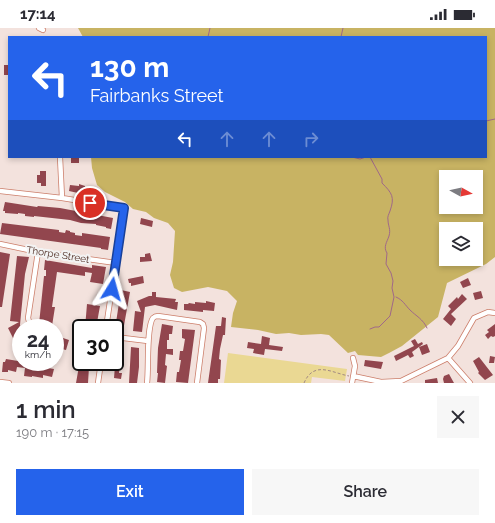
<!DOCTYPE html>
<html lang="en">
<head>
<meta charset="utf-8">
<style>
	body { margin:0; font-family:Raleway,sans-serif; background:#f7f7f7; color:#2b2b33; height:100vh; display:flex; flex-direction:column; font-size:15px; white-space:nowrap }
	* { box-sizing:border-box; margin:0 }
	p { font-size:13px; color:#7c7c81 }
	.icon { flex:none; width:22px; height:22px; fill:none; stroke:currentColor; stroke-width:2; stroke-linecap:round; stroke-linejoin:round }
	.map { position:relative; height:355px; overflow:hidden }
	.drawer { display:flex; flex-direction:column; background:#fff; flex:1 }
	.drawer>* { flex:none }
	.top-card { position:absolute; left:8px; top:8px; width:479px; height:122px; border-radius:0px; box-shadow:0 2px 6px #0003; background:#2563eb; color:#fff; overflow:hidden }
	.needle { width:26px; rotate:98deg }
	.tools { position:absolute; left:439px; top:142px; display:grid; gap:8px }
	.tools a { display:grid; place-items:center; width:44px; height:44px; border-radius:0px; background:#fff; box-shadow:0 2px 6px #0003; font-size:20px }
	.speed { position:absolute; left:12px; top:291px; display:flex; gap:8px; font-size:20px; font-weight:700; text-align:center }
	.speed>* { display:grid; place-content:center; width:52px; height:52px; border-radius:50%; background:#fff; box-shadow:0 2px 6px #0003; line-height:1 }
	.speed small { font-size:10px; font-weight:400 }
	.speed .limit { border:2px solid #111; border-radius:6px; background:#fff; color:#111 }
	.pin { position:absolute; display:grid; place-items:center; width:34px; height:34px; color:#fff; margin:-17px; border:2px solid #fff; border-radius:50%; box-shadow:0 1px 4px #0007 }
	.me { position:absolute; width:44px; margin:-22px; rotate:8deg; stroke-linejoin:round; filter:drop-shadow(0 0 3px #0008) }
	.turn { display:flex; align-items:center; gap:14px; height:84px; padding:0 16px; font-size:18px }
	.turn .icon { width:52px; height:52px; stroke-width:2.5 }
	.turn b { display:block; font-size:28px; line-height:34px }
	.lanes { display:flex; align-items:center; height:38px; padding:0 16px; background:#0003; justify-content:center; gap:20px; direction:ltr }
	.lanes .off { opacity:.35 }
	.round { display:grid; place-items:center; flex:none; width:42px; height:42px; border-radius:0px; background:#f7f7f7 }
	.headline { display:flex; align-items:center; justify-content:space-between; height:68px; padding:0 16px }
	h1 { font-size:24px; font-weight:600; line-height:30px }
	.button { display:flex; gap:8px; margin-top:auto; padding:8px 16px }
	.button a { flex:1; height:46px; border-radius:0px; background:#2563eb; color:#fff; font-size:16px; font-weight:600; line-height:46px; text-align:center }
	.button a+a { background:#f7f7f7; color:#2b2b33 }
	.status { display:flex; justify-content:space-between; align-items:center; height:28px; padding:0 20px; background:#fff; direction:ltr }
	.status svg { height:11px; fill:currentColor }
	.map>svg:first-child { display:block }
</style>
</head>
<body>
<div class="status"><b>17:14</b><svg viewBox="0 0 49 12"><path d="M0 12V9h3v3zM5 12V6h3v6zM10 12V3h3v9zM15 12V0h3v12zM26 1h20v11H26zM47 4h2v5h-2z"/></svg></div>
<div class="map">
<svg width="495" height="355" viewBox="0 0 495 355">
	<rect width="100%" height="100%" fill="#f3e2dd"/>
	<path fill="#ead893" d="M228,325L347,341L345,353L312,349L311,355H224Z"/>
	<path fill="#c8b363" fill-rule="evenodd" d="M78,0H495V229L486,236L447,255L438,289L402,318L389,325L381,329L358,327L355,323L348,325L329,307L321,306L301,307L289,305L276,306L258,302L231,299L233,285L237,273L227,263L208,259L182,264L174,260L170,247L173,234L175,203L168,195L154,190L146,184L133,181L125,174L105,164L97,157L92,140L91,129H486V9H83ZM446,149H476V179H446ZM446,201H476V231H446Z"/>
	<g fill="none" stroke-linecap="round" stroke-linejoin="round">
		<path stroke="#a06889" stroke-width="1" d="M208,9L210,0
			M341,9L343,0
			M486,93L495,91
			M352,129L360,131L366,129
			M396,269C403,272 405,277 410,282C416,288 423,291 427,300
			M370,301L375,299H379L390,288L394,269L392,260L393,253L391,245L386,236L387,225C383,219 387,214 389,208C391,201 388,198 388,192C387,189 389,186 390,183C395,169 392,165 382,155V151L370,129"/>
	</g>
	<path fill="#92464e" d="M4,37H9V47H4Z
		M73,129H79V135H71V130Z
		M40,143H46V158H41V155H37V147H40Z
		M79,156L85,158V160L87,161V164L79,163L78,165L69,163L70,157L79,158Z
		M5,174L37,179L38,178L60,180L113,190L111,201L106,200V199L96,197V196L81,195L70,192L34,188V189L25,188V186L18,185V186L5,185V183H3Z
		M141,190L153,193L152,199L140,196Z
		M2,195L59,202V204L65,205L66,202L70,203V204L75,205V207L82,208V205L110,209L108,222L101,221V220L0,206Z
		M0,224L10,226L2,279H0Z
		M150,225L152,233L140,234V229H145V226Z
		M17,228L29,229L25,246L21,286L20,297L21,300V312L16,316L8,300L19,294L10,293Z
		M45,232L92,240V237L106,239L103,256L90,254L92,245L85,244V248L57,244L52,279H55L52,298L39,296L44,248H46V242H44Z
		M143,248L144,255L131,258V255H129L128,251Z
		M468,250L471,257L463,260L460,254Z
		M121,262L130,264L123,303L115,301Z
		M481,263L483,270L475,272L473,265Z
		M152,264H156V269L176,271L175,274H178L177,282L155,277L145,279L142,304L133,303L135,283L141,284L137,273L149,268H152Z
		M462,266L467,271L451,286L456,291L451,298L443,291L451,281L448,278L457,269L458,271Z
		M206,273L215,275L214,283L203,282V284L184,282V276H188L189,275L195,276V274L206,275Z
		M87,276L100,278L96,300H85Z
		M222,289L226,290L225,307H223L220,321L219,331L221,332L220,351H218V355H208L216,298H221Z
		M162,296L173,298L172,306H169V312H167V321H173V327L166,326L165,337L167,338L165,355L157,354L158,345H157L158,320Z
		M495,296V308L493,309L491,308L488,311L485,307L489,304L487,302Z
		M182,301L195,302L188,355L176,354L177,344H179L181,332H179L180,323H183L185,311L182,310Z
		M262,308L270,310L269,317L283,319L282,323L265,321L264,327L253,325L254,321L247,320L248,314L261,316Z
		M60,309L69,312L66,322L57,320Z
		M415,311L418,316L422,314L423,316L412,324L414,328L410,330L408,327L396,333L394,328L414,318L411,313Z
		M78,316L81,317V337L75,336Z
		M427,316L430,324L422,327L419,319Z
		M115,317H122L119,345H122L121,351L114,350L115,338H110L111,334H115Z
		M55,318L60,331L55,333Z
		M131,319L139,320V339L137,355H129Z
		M490,328L495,329L494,335H489Z
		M479,329L493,347L485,352L478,345L479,344L473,333Z
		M6,331L24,334V336L54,341L52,349L43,347V350L32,348V349L24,348L25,340L17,339L16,344L8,342V344H2L3,334H5Z
		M365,332L383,334L381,341L364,338Z
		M79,338L89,339L88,355H76Z
		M449,346L454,355H444L443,351L444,348Z
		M437,350L438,355H425V352Z"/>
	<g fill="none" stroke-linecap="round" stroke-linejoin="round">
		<defs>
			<path id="street" d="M39,0L43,2
				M60,129L62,170
				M0,163L62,170L124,180L106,300
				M0,216L38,224L116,235
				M31,300L28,290L38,224
				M115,309L148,313
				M448,330L470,355
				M353,348L381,354L401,353L448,330L458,318L474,290L488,284L495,285
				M0,354L9,355
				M98,355L101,334
				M147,355C149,342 146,299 153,290C155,288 156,288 158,288L200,294L203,296L204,300L197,355
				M352,355L355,338L353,330"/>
		</defs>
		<use href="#street" stroke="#cc7e6a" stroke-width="6"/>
		<path stroke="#a28982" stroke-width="1" stroke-dasharray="3 2" stroke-linecap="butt" d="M304,355C314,332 332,345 349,348"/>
		<use href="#street" stroke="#fff" stroke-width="4.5"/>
	</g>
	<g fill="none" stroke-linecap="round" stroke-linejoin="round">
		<defs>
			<path id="route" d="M90,175L124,180L112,261"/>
		</defs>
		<use href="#route" stroke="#184099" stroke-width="10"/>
		<use href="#route" stroke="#2563eb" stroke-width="7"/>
	</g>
	<g text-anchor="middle" stroke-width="4" stroke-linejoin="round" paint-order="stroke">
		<g font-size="10" fill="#523128" stroke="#f3f3f3">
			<text transform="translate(58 226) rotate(9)" y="4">Thorpe Street</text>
		</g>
	</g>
</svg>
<div class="tools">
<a><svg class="needle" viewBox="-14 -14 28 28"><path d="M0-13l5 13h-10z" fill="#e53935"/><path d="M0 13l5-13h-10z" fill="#7c7c81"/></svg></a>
<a><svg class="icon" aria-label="layers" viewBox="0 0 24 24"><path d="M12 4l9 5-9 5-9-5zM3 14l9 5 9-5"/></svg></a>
</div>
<div class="speed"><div>24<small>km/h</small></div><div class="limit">30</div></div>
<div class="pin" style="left:90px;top:175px;background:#d93025"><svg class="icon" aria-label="arrive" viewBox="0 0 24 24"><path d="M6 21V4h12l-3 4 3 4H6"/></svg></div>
<svg class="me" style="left:112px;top:261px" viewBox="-20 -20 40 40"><path d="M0-17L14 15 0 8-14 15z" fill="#2563eb" stroke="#fff" stroke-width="4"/></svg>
<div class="top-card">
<div class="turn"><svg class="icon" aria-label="left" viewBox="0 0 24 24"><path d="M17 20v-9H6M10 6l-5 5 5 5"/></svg><div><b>130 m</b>Fairbanks Street</div></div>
<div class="lanes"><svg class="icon" aria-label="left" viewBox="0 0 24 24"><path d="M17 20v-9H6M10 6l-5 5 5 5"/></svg><svg class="icon off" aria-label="ahead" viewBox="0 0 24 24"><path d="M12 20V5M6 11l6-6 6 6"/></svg><svg class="icon off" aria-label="ahead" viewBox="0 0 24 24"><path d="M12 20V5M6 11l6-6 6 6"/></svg><svg class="icon off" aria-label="right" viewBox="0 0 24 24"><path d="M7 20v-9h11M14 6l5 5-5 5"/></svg></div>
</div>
</div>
<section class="drawer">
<div class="headline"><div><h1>1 min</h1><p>190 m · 17:15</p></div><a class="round"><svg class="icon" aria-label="close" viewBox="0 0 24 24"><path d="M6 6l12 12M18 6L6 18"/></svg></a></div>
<div class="button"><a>Exit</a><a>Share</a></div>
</section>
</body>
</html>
